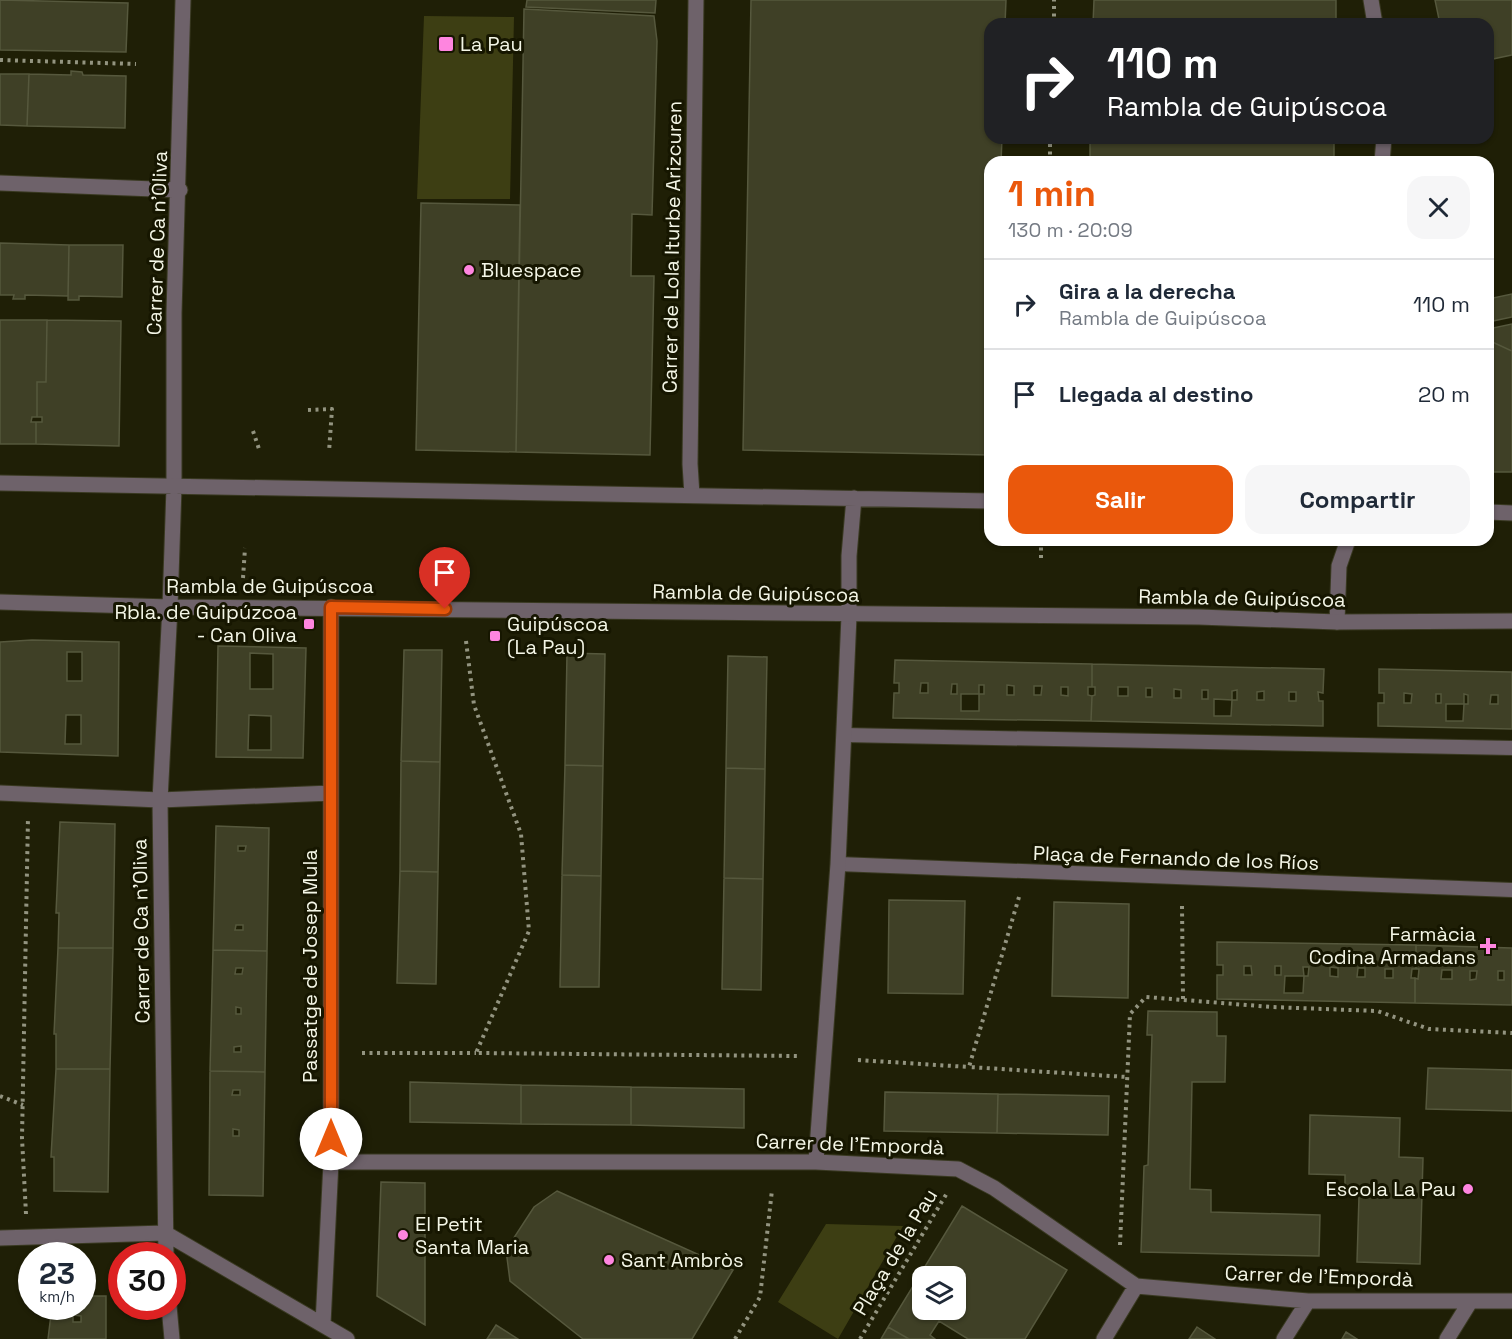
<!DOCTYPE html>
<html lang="es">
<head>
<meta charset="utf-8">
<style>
	body { margin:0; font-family:"Space Grotesk",sans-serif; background:#f6f6f7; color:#1f2937; height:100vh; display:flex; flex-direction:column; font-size:22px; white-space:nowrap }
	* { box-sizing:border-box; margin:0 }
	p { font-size:20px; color:#747a83 }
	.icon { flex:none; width:33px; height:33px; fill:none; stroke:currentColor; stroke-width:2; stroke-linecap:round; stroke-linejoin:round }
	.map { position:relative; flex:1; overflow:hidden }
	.side { position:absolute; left:984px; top:156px; width:510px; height:390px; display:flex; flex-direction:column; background:#fff; border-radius:18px; box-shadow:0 2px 4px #0004 }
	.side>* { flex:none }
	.top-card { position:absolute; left:984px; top:18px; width:510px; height:126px; border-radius:18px; box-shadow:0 2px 4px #0004; background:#202124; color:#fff; overflow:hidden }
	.tools { position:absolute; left:912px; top:1266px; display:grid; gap:12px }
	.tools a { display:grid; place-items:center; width:54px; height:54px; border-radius:12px; background:#fff; box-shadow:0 2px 4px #0004; font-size:30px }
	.speed { position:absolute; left:18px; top:1242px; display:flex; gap:12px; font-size:30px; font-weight:700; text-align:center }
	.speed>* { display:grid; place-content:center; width:78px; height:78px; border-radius:50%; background:#fff; box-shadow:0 2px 4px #0004; line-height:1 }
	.speed small { font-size:15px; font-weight:400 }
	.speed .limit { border:9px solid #d22; background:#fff; color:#111 }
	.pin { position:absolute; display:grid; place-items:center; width:51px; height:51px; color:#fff; margin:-62px -26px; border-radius:50% 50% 50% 0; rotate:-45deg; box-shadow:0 0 6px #0007 }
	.pin .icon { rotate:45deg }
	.me { position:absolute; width:66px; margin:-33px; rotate:0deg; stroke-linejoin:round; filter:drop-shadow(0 0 4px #0008) }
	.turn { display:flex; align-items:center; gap:21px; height:126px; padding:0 24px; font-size:27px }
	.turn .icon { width:78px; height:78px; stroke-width:2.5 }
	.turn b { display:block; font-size:42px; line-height:51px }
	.round { display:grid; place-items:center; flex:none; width:63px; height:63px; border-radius:18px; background:#f6f6f7 }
	.head { display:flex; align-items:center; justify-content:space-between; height:102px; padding:0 24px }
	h1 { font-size:36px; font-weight:800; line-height:45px; color:#ea580c }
	.primary-button { display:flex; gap:12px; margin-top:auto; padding:12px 24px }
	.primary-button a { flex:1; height:69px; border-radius:18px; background:#ea580c; color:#fff; font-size:24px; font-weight:800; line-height:69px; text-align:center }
	.primary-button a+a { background:#f6f6f7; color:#1f2937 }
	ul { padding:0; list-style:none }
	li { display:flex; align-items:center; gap:18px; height:90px; padding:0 24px; border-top:2px solid #e0e1e3 }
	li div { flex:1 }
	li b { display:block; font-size:22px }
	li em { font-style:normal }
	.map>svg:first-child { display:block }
</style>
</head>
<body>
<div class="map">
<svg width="1512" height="1339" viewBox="0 0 1512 1339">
	<rect width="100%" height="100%" fill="#1f1f06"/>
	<path fill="#3d3e13" d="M424,16L514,17L510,199H417Z
		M826,1224L903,1226L838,1339L778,1302Z"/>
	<path fill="#3f4026" stroke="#56583d" stroke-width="1.5" fill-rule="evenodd" d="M0,0L128,3L126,52L0,50Z
		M527,0H656L655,13L526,7Z
		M751,0H1006L1005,24H990V138H1002L1001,162H990V455L743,450Z
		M1094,0H1336V24H1093Z
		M1435,0H1512V55L1488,60V24H1440Z
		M524,9L654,16L657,41L652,215L632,214L631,276H654L650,455L516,452Z
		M71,71L82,72L83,75L126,76L125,128L27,126L29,74L71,75Z
		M0,74H29L27,126L0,125Z
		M1090,138H1334V162H1090Z
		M421,203L520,205L516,452L416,450Z
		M0,243L69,245L68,296L25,295V299H13L14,295H0Z
		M69,245H123L122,297L79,296V300H68Z
		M1512,294V317L1488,322V299Z
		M0,320H47L46,382H37V417H32L31,422H36V444H0Z
		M47,320L121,321L119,446L36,444V422H42V417H37V382H46Z
		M1512,324V351L1488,340V329Z
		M1488,340L1512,351V472H1488Z
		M32,640L119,642L118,756L0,752V642ZM67,652H82V681H67ZM66,715H81V744H65Z
		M218,646L306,648L303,758L216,757ZM250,653L273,654V689H250ZM249,715L271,716V750H248Z
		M404,650H442L440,762L401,761Z
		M567,653L605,654L603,766L565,765Z
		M728,656L767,657L765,769L726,768Z
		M895,660L1092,664V687H1088V695L1092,696L1091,721L893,718L894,693H899V683H894ZM921,683H928V693H920ZM952,684H957V694H951ZM979,685H984V694H979ZM1007,685L1014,686V695H1007ZM1034,686H1042L1041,695H1034ZM1061,687H1068V696L1061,695ZM961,694H979V711H961Z
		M1092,664L1324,669L1323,693L1318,692L1319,701H1323V726L1091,721L1092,696L1095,695V687H1092ZM1118,687H1128V696H1118ZM1146,688H1152V697H1146ZM1174,689L1181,690V698H1174ZM1202,690H1208V699H1202ZM1237,690V700H1232V691ZM1264,691V700H1257V692ZM1289,692H1296V701H1289ZM1214,699L1232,700L1231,716H1214Z
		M1379,669L1512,672V729L1378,726V703H1384V693H1379ZM1404,693L1412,694L1411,703H1404ZM1436,694H1441V703H1436ZM1464,694L1468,695V704H1464ZM1491,695H1498V704H1490ZM1446,704H1464L1463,721H1446Z
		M401,761L440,762L438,872L400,871Z
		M565,765L603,766L601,876L562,875Z
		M726,768L765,769L763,879L724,878Z
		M60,822L115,824L113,948H58L59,913H56Z
		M216,826L269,828L267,951L213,950ZM238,846H246L245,851H238ZM236,925H243V930H235Z
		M400,871L438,872L436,984L397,983Z
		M562,875L601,876L599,987H560Z
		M724,878L763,879L761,990L722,989Z
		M889,900L965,901L963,994L888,993Z
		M1054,902L1129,904L1128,998L1052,996Z
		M1217,942L1416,945V969H1412L1411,978H1415V1003L1217,999V975H1223V965H1217ZM1244,966H1251L1252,975H1244ZM1275,966H1281V975H1275ZM1303,967H1309L1308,976H1304ZM1330,967L1338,968V977L1330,976ZM1358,968H1365V977H1357ZM1385,969H1393V978H1385ZM1285,976H1304L1303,993H1284Z
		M1416,945L1512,948V1005L1415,1003V978L1418,979L1419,969H1416ZM1442,970H1452V979H1441ZM1470,971H1477L1476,979L1470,980ZM1498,971H1504V980H1498Z
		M58,948H113L110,1069H56V1034H54Z
		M213,950L267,951L265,1072L210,1071ZM236,968H243L242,974H235ZM236,1007L241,1008V1014H236ZM241,1046V1052H234V1047Z
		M1148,1011L1217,1012V1036H1226L1225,1082H1192L1190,1189L1211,1190V1212L1320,1215L1319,1256L1141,1252L1144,1166L1148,1165L1152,1035H1147Z
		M1428,1068L1512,1070V1111L1426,1109Z
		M56,1069H110L108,1192L54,1191V1157H51Z
		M210,1071L265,1072L263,1196L209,1195ZM233,1090H240V1095H232ZM233,1129L239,1130V1136H233Z
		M410,1082L521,1085V1124L410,1122Z
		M521,1085L631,1087V1125L521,1124Z
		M631,1087L744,1089V1128L631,1125Z
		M885,1092L998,1094L997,1133L884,1131Z
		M998,1094L1109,1096L1108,1135L997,1133Z
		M1310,1115L1400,1118L1399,1157L1423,1158L1420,1264L1357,1262L1359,1196L1345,1195V1175L1309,1174Z
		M381,1182L425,1183V1325L377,1296Z
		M557,1191L733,1270L692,1339H583L510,1281L506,1250L534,1207Z
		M962,1206L1067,1270L1025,1339H968L939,1321L930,1335L935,1339H909L888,1327ZM922,1276H956V1310H922Z
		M82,1296H106V1339H48L52,1306H82ZM73,1315L81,1316V1322H73Z
		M496,1325L518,1339H487Z
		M888,1327L909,1339H881Z
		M1197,1327L1215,1339H1189Z
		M1346,1332L1357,1339H1342Z"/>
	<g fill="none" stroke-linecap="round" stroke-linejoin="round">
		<defs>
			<path id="service" d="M844,735L1512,748
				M838,864L1512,890"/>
			<path id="minor" d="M1371,0L1375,24
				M1382,162L1384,138
				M0,183L180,190
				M174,487V313L183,0
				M692,495L690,464L696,0
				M1337,622L1339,566L1348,540
				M0,793L160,800L331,793
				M331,1162H816L958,1169L994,1188L1136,1286L1308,1301H1512
				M816,1162L838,864L849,616
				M0,1238L165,1233L347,1339
				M166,1256L160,800L170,607
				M169,1306L172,1339
				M323,1324L331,1162V607
				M1104,1339L1136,1286
				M1284,1339L1308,1301
				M1447,1339L1470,1302"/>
			<path id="tertiary" d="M0,483L990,501
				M1488,512L1512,513
				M0,602L170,607L1199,617L1337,622L1512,621
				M170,607L174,487
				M849,616V556L854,498"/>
		</defs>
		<use href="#service" stroke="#393921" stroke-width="16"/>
		<use href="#minor" stroke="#393921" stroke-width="17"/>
		<use href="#tertiary" stroke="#393921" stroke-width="17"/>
		<path stroke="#939480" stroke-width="4" stroke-dasharray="3 4.5" stroke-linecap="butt" d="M1054,24V0
			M0,60L136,64
			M1050,162V138
			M308,410L332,409L329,452
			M253,431L259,449
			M1041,540V561
			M243,578L245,548
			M466,641L474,705L521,834L529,931L476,1053L799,1056
			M1019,897L969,1067L1127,1077
			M1182,906L1183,1000
			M362,1053H476
			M858,1060L969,1067
			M0,1096L23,1105
			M26,1214L22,1138L28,817
			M1120,1245L1130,1014L1146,997L1272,1007L1377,1011L1429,1029L1512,1033
			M735,1339L760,1297L772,1190
			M860,1339L947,1193"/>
		<use href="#service" stroke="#6e626a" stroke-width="14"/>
		<use href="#minor" stroke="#6e626a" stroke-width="15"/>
		<use href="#tertiary" stroke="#6e626a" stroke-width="15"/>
	</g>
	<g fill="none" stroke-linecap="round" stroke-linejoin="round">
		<defs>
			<path id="route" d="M331,1139V607L445,609"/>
		</defs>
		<use href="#route" stroke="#983908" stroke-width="15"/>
		<use href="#route" stroke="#ea580c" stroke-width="10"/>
	</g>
	<g fill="#fe85df" stroke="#161600" stroke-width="2">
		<rect x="438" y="36" width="16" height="16" rx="3"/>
		<circle cx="469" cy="270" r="6"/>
		<rect x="303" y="618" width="12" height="12" rx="3"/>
		<rect x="489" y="630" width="12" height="12" rx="3"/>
		<path d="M1485 937h6v6h6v6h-6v6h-6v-6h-6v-6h6z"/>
		<circle cx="1468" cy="1189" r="6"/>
		<circle cx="403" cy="1235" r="6"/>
		<circle cx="609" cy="1260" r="6"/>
	</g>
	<g text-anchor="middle" stroke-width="6" stroke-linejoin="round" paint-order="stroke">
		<g font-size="20" fill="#f4f6e6" stroke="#161600" text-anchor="start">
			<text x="460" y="51">La Pau</text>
			<text x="481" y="277">Bluespace</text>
			<text x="297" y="619" text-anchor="end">Rbla. de Guipúzcoa<tspan x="297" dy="23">- Can Oliva</tspan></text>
			<text x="507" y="631">Guipúscoa<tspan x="507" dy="23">(La Pau)</tspan></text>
			<text x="1476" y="941" text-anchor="end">Farmàcia<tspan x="1476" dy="23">Codina Armadans</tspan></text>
			<text x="1456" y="1196" text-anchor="end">Escola La Pau</text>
			<text x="415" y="1231">El Petit<tspan x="415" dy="23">Santa Maria</tspan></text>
			<text x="621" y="1267">Sant Ambròs</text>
		</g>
		<g font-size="20" fill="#f4f6e6" stroke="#161600">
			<text transform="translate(157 243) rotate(-88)" y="7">Carrer de Ca n'Oliva</text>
			<text transform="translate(672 247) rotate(-89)" y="7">Carrer de Lola Iturbe Arizcuren</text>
			<text x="270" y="593">Rambla de Guipúscoa</text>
			<text transform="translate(756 593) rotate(1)" y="7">Rambla de Guipúscoa</text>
			<text transform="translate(1242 598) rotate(1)" y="7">Rambla de Guipúscoa</text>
			<text transform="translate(1176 858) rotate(2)" y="7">Plaça de Fernando de los Ríos</text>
			<text transform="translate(141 931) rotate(-91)" y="7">Carrer de Ca n'Oliva</text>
			<text transform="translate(310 966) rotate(-90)" y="7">Passatge de Josep Mula</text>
			<text transform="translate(850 1144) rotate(2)" y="7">Carrer de l'Empordà</text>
			<text transform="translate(895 1252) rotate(-59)" y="7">Plaça de la Pau</text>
			<text transform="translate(1319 1276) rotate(2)" y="7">Carrer de l'Empordà</text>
		</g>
	</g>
</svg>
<div class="tools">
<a><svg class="icon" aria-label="layers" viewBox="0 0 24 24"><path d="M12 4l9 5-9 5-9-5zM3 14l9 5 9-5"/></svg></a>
</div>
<div class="speed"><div>23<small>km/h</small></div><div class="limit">30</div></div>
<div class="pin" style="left:445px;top:609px;background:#d93025"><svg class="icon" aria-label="arrive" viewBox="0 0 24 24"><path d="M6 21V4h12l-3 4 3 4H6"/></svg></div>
<svg class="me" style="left:331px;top:1139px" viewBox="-20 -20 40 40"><circle r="19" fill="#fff"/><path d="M0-13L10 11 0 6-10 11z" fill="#ea580c"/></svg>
<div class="top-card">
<div class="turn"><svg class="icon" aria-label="right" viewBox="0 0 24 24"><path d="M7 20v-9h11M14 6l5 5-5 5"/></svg><div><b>110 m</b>Rambla de Guipúscoa</div></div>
</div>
<section class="side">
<div class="head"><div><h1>1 min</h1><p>130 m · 20:09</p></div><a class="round"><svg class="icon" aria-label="close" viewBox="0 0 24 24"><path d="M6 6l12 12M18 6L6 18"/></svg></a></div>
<ul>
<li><svg class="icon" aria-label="right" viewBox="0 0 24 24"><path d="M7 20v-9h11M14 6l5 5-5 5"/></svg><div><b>Gira a la derecha</b><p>Rambla de Guipúscoa</p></div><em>110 m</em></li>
<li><svg class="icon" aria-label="arrive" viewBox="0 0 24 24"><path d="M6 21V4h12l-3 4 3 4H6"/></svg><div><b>Llegada al destino</b></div><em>20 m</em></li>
</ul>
<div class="primary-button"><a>Salir</a><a>Compartir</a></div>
</section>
</div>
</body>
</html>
